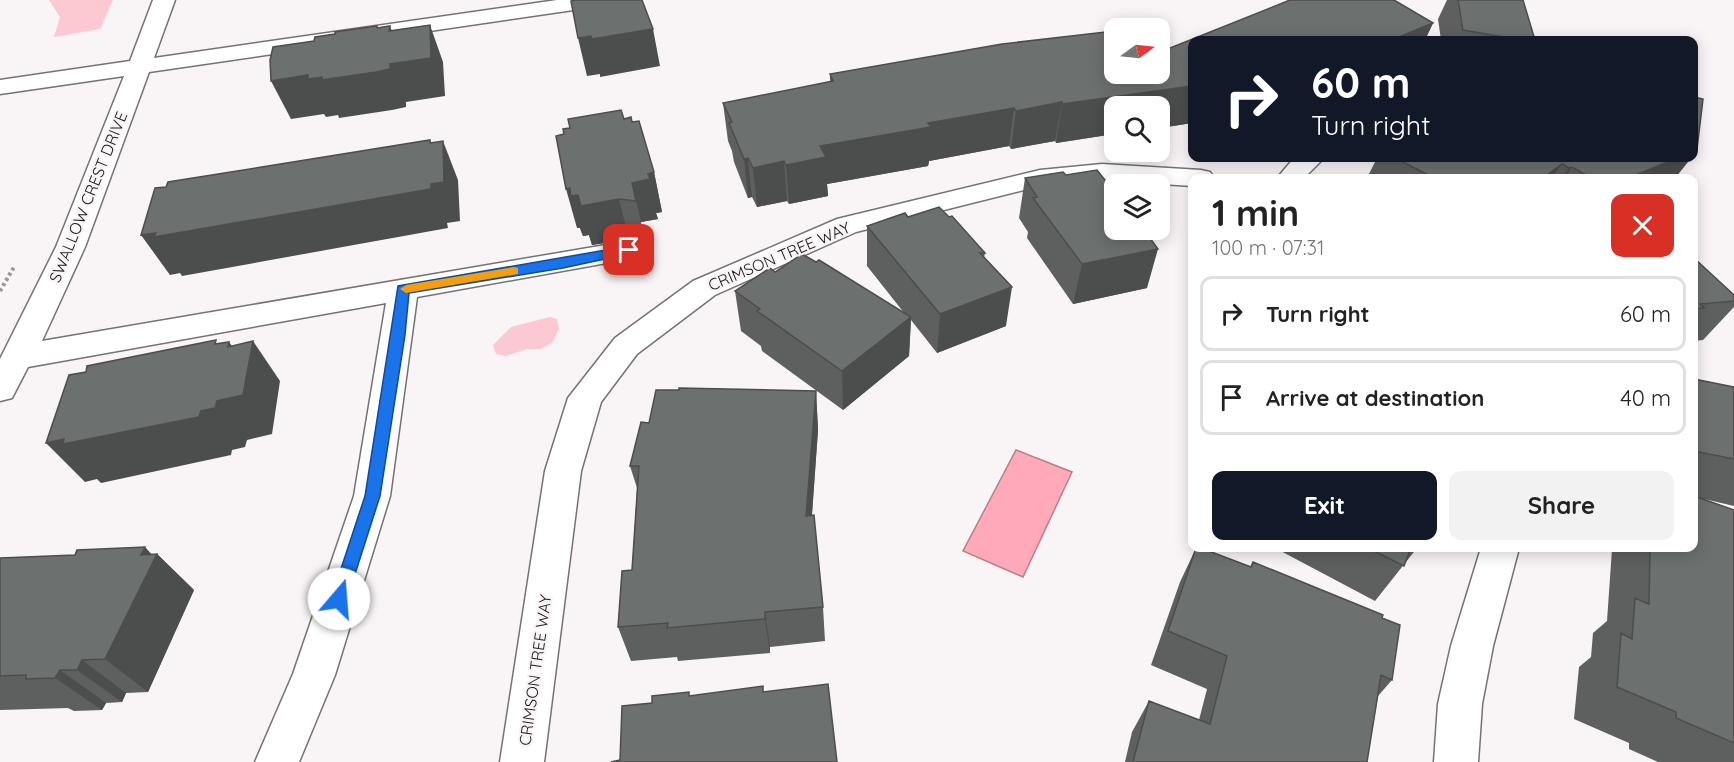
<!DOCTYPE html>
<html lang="en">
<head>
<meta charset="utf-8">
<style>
	body { margin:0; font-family:Quicksand,sans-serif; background:#f2f2f2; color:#222; height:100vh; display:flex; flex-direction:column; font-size:22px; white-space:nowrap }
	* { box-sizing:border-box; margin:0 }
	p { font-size:20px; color:#767676 }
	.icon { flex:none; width:33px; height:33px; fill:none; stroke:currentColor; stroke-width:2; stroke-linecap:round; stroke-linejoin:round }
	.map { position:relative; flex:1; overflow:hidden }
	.panel { position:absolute; left:1188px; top:174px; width:510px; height:378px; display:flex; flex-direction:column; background:#fff; border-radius:12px; box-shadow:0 3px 15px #0003 }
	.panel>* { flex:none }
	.banner { position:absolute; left:1188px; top:36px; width:510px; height:126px; border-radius:12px; box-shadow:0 3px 15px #0003; background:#111827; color:#fff; overflow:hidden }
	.needle { width:39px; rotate:75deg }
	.controls { position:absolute; left:1104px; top:18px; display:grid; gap:12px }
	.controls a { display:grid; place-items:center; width:66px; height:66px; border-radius:12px; background:#fff; box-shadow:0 3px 15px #0003; font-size:30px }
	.pin { position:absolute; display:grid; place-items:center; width:51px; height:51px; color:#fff; margin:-26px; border-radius:12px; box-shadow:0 3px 9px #0006 }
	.me { position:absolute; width:66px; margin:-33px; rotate:18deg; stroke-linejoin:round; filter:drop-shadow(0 0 4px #0008) }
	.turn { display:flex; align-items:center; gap:21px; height:126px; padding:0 24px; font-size:27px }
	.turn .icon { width:78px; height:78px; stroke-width:2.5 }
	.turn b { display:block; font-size:42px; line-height:51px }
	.round { display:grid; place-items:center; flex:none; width:63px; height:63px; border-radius:12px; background:#f2f2f2 }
	.head { display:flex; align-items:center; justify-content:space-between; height:102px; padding:0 24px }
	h1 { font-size:36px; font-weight:700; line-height:45px }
	.action { display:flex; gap:12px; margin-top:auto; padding:12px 24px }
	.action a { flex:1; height:69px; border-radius:12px; background:#111827; color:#fff; font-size:24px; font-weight:700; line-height:69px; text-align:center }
	.action a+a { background:#f2f2f2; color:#222 }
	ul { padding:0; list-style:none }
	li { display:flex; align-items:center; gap:18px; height:75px; margin:0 12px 9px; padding:0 12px; border:3px solid #e0e0e0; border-radius:12px }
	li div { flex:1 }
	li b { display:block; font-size:22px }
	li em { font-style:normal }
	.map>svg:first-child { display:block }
</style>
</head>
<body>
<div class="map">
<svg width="1734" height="762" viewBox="0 0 1734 762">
	<rect width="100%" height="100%" fill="#f9f4f5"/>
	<path fill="#fcc8d1" d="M49,0H113L100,29L54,37L60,17Z
		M550,317L557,319L559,329L552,343L541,349H527L506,356L496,354L493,345L511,327Z"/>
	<path fill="#ffa9ba" stroke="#ba7e89" stroke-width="1.5" d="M1016,450L1072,472L1023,577L963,551Z"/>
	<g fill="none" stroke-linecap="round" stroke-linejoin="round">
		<defs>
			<path id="minor" d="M153,0H175L154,58L557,0H612L608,4L601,6L149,72L85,247L42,341L629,241L639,243L643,250L639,257L629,259L417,297L390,496L335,675L299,762H255L293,674L354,496L386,303L28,367L12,398L0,401V359L56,247L124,76L0,94V80L130,61Z
				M1294,158H1324L1304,178H1277Z
				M1102,164L1201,170L1210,172L1214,178H1192V186L1102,180L1040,186L856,232L715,295L637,354L601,402L581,471L544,762H500L545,471L568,398L615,338L693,281L837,219L1040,170Z
				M1481,548H1519L1493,646L1482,704L1478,762H1434L1438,704L1451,646Z"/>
		</defs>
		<use href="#minor" stroke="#767272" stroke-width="3"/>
		<path stroke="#9a9697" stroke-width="4" stroke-dasharray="3 3" stroke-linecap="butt" d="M0,291L14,267"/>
		<use href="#minor" fill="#fff" fill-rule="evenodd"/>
	</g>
	<path fill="#5d605f" d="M1290,0H1394L1433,23L1425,40H1192V123L1160,128V106H1114V134L1056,143L1055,141L1011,149L1009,146L929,161L928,166L827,184L828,196L789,204L787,201L757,207L752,197L748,198L734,162L732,151L728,141L723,103L830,82V74L1002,44L1114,31V74H1160V52Z
		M1447,0H1523L1535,40H1441L1438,19Z
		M624,119L632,122L654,172L662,212L656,213L658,219L641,222L645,240L629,239L592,245L589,235L583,236L580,228H577Z
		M1377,158H1691L1675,178H1367Z
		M1025,178L1147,288L1073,304L1027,238L1028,232L1019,218Z
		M908,217H949L985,253L984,258L1006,326L937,353L911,320L909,356L843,410L762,351L761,346L741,331L735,291L775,272L816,262L905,314L867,266V226Z
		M1694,258L1734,295V307L1703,340L1694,341Z
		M1694,379L1734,387V506L1704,499L1734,510V762H1658L1629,749V743L1574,719L1579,667L1591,657L1593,633L1607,621L1612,549L1613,548H1694Z
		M679,390L816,391L818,430L812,516L823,607L825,641L770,647V653L678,661L677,657L631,661L618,627L632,570L637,488L630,466L649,423Z
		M1196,548L1250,567L1253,562L1382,618L1392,680L1378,696L1367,762H1125L1132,732L1149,701L1199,720L1207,689L1151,665L1180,582Z
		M1275,548H1417L1375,601Z
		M157,554L194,590L148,692L126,693L122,702L106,703L102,710L74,711L68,708L0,710V558Z"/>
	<path fill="#4c4e4d" d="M1433,23L1425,40H1392Z
		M430,25L443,62L445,96L406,102V107L392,110L339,118L338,115L326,117L324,114L291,119L271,81L377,28V26L392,63L389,31L390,26L404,62Z
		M653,29L660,66L600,77V74L587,76L578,38Z
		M1192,86V123L1160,128V106H1114V134L1056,143L1062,104Z
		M1062,102L1055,141L1011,149L1016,111Z
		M1014,108L1009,146L929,161L928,166L827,184L828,196L789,204L786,165L820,146L928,123Z
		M430,140L444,176L443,141L458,180L460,221L447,223L448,228L182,276L180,273L170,275L141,235L430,143Z
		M748,158L752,197L748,198L744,159Z
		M1678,158H1691L1675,178H1628Z
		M784,161L787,201L757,207L753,168Z
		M1562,164L1552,178H1543Z
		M1572,167L1565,178H1562L1569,168Z
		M654,172L662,212L656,213L658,219L641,222L632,183L648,174Z
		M570,188L578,195L619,199L629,239L592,245L589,235L583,236L580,228H577L566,189Z
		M1158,249L1147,288L1073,304L1082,264Z
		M1012,287L1006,326L937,353L940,314Z
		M911,317L909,356L843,410L842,371Z
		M253,341L280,381L272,434L247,440L245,447L232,450L231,455L101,483L97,479L85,482L46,443L201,411L217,401L229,342L248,368Z
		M816,391L818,430L809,553L806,516Z
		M145,547L155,558L157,554L194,590L148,692L105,659L141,555Z
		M765,612L770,647V653L765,619Z
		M82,660L126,693L122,702L77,670Z
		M60,670L106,703L102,710L55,678Z"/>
	<path fill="#6c706e" stroke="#4c4e4d" stroke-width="1.5" d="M575,0H642L653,29L592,39L591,36L578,38L571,1Z
		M1290,0H1394L1433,23L1392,40H1192V86L1062,104V102L1016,111L1014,108L928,123L931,127L820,146L826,157L786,165L784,161L753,168L748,158L744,159L729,123L732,122L723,103L833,81L830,74L1002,44L1114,31V74H1160V52Z
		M1458,0H1523L1535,40H1521L1463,30Z
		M430,25L431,58L390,64V69L376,72L322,80V77L308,79V75L271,81L270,60L273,47L314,41L315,37L335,34V32L377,26V28L390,26L389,31Z
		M1694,97L1703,99L1697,149L1694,151Z
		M621,110L624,119L631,117L632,122L639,121L654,172L648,174L650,179L632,183L636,201L619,199L581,206L578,195L571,196L570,188L566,189L556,136L564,134L563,129L570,128L568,119Z
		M430,140V143L443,141L444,182L431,184V189L154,237L156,233L141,235L155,188L166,187L168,182Z
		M1395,158H1678L1628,178H1591L1572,167L1569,168L1562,164L1543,178H1434Z
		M1097,170L1105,180H1108L1114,189V230H1144L1158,249L1082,264L1033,198L1037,197L1025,178L1063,172L1066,175Z
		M939,207L949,217L952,216L985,253H980L1012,287L940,314L867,226L905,213L908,217Z
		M802,254L816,262L819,260L911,317L842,371L757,311L760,309L735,291L770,268L775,272Z
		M1694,258L1734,295V301L1700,304L1704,308L1694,309Z
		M216,340L215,344L229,342L228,347L253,341L243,395L217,401L215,408L201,411L199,417L63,444L64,439L46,443L69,375L86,372L87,366Z
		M1694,379L1734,387V459L1694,451Z
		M679,388L816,391L806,516L814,515L823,607L765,612V619L667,628L668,623L618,627L622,571L632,570L639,466H630L641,422L649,423L656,390H679Z
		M1694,496L1734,510V743L1676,718V712L1617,687L1621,633L1632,639L1635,598L1649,604L1650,548H1694Z
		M145,547L141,555L157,554L105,659L82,660L77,670H60L55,678L26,679V675L0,676V558L75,555L77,550Z
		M1196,548H1201L1251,567L1253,562L1383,615L1382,618L1400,625L1392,680L1381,675L1367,762H1133L1149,701L1210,724L1227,656L1168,631Z
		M1368,548H1411L1404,566Z
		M828,684L837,762H611L620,760L622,706L652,703V696L689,692V696L763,686V692Z"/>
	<path fill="#1a73e8" stroke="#114b97" stroke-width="1.5" d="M629,246L635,250L633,253L563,268L409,293L405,335L380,496L347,599L345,604L339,607L333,604L331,599L365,496L398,286Z"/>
	<path fill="#f59e0b" d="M514,267L518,268V274L406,293L400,289L406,285Z"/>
	<g text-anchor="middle" stroke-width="4.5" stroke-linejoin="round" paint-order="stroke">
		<g font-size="16" fill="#191818" stroke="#f9f4f5">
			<text transform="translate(88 197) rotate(-68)" y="6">SWALLOW CREST DRIVE</text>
			<text transform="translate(779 256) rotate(-23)" y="6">CRIMSON TREE WAY</text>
			<text transform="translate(535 670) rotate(-82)" y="6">CRIMSON TREE WAY</text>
		</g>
	</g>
</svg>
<div class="controls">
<a><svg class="needle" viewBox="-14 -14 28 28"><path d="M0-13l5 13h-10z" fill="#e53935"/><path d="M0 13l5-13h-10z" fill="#767676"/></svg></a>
<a><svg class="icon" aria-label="search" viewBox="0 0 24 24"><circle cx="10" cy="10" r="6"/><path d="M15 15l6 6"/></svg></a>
<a><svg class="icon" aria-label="layers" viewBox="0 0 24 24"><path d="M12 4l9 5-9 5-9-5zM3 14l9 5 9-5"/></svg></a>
</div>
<div class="pin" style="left:629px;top:250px;background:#d93025"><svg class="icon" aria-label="arrive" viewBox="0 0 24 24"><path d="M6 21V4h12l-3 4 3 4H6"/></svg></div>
<svg class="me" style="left:339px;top:599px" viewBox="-20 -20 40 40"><circle r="19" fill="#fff"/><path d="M0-13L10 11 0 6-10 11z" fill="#1a73e8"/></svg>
<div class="banner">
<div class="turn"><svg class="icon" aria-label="right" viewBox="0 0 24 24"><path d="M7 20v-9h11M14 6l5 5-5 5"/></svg><div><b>60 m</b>Turn right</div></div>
</div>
<section class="panel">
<div class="head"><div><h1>1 min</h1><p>100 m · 07:31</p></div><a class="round" style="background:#d93025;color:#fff"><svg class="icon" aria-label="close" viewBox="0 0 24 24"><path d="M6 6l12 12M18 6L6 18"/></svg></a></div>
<ul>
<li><svg class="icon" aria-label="right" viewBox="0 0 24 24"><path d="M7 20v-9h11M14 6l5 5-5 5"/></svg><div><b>Turn right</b></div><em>60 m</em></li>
<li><svg class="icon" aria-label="arrive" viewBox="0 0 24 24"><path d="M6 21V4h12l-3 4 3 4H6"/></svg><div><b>Arrive at destination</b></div><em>40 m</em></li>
</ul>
<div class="action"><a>Exit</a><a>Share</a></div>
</section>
</div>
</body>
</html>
